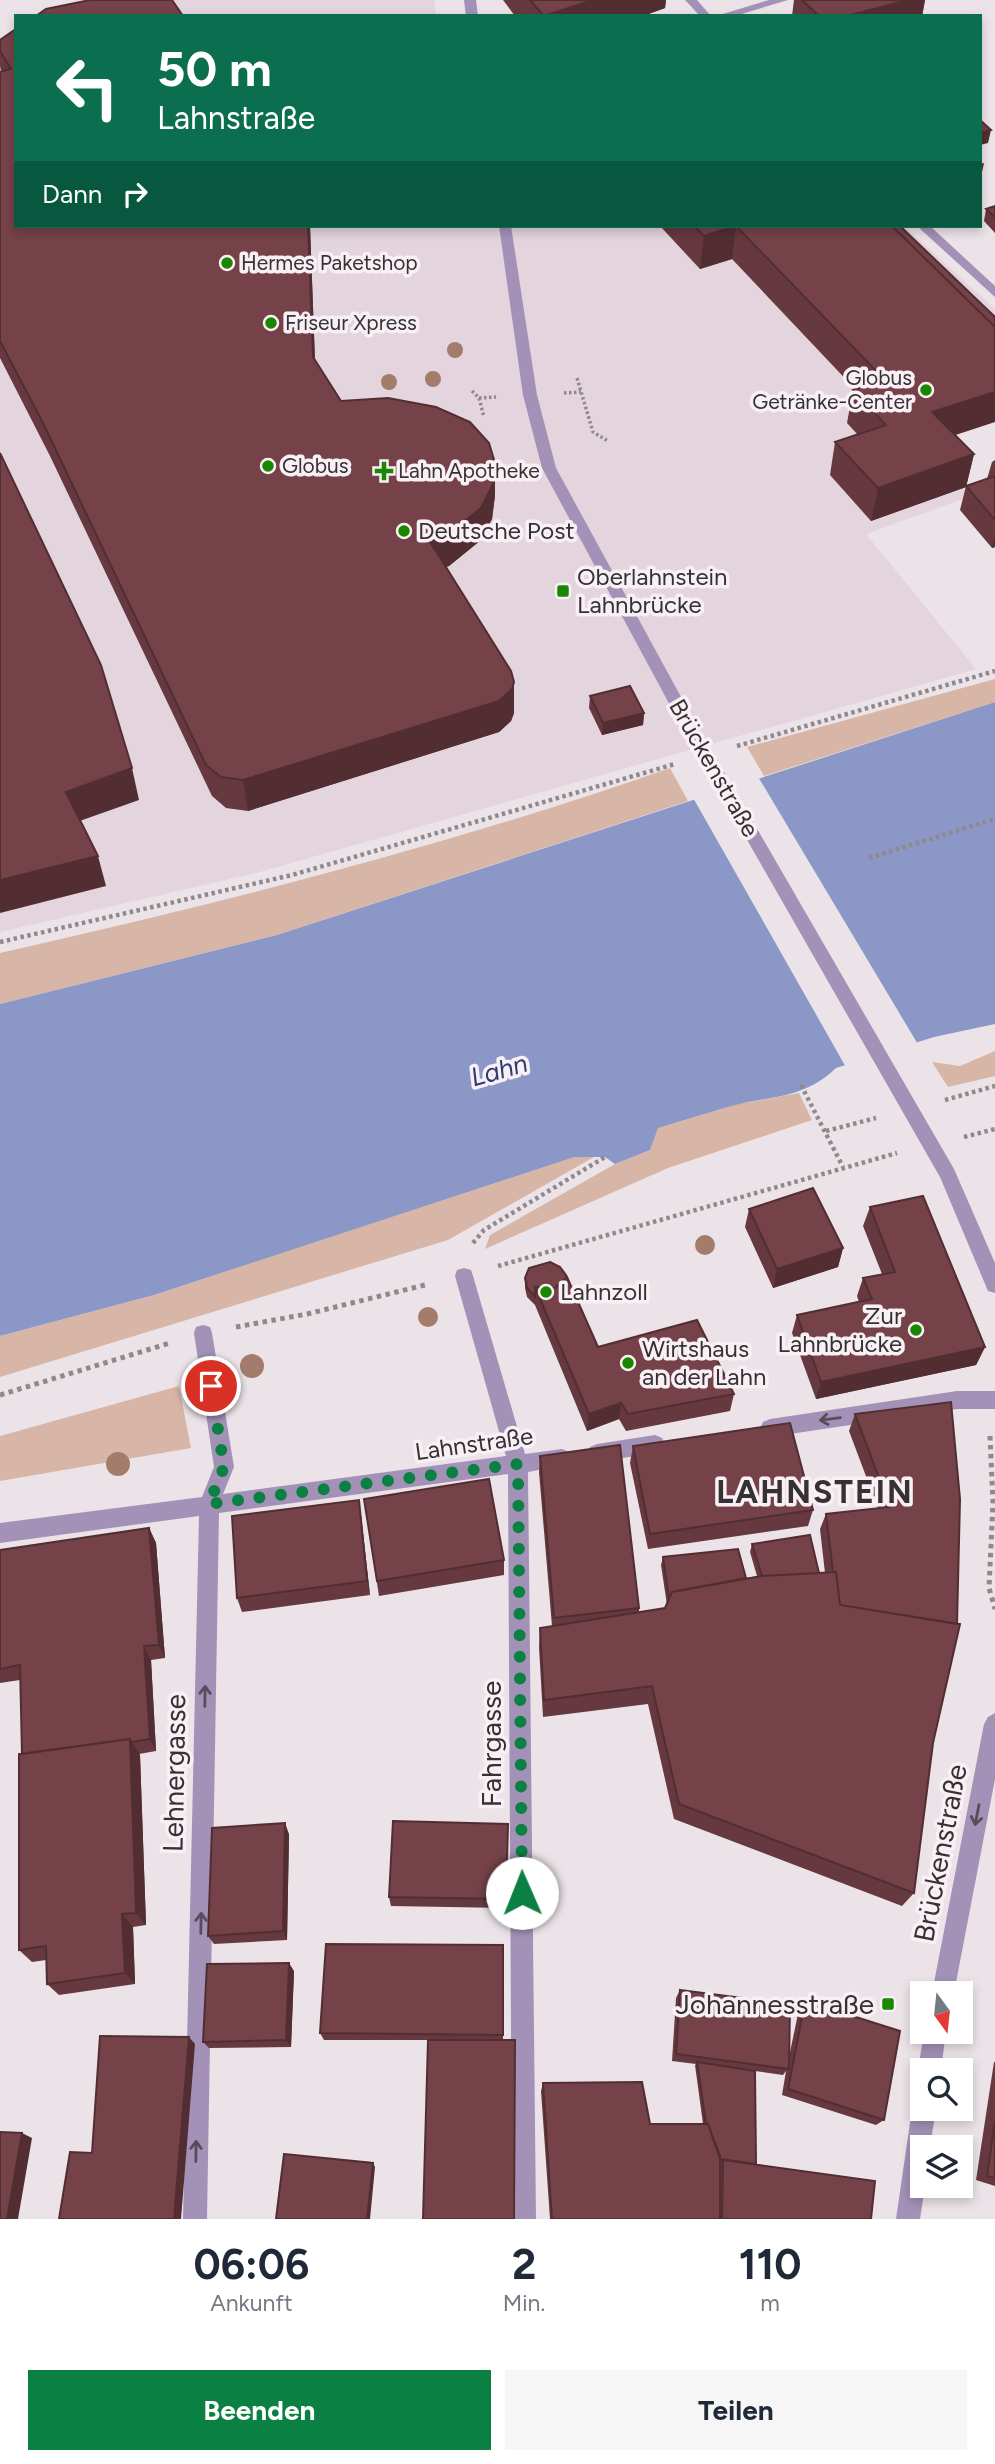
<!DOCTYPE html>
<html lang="de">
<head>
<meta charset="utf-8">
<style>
	body { margin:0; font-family:Figtree,sans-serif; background:#f6f6f7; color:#1f2937; height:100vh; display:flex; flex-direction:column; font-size:26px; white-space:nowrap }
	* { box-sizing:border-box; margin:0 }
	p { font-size:23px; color:#747a83 }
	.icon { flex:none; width:38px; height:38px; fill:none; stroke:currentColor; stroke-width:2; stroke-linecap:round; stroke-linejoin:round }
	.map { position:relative; height:2219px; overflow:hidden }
	.drawer { display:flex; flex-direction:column; background:#fff; flex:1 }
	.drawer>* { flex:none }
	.banner { position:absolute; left:14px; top:14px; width:968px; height:214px; border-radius:0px; box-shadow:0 4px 10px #0003; background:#0b6e4f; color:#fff; overflow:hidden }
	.needle { width:46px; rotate:165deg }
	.tools { position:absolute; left:910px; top:1981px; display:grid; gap:14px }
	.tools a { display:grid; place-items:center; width:63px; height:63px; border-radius:0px; background:#fff; box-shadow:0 4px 10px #0003; font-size:35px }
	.pin { position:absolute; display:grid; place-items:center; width:60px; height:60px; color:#fff; margin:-30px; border:4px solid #fff; border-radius:50%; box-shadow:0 2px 7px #0007 }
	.me { position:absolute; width:77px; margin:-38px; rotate:359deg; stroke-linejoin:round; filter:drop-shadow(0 0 5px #0008) }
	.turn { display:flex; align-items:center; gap:24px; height:147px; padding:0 28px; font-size:32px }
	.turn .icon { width:91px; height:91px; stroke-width:2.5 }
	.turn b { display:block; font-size:49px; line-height:60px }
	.then { display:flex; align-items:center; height:66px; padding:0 28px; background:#0003; gap:14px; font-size:26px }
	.eta { display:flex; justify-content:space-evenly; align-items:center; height:119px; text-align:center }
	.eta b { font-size:42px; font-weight:700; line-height:49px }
	.cta { display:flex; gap:14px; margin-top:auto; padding:14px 28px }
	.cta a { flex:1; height:80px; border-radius:0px; background:#0b8043; color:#fff; font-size:28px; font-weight:700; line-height:80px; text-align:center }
	.cta a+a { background:#f6f6f7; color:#1f2937 }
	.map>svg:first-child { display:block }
</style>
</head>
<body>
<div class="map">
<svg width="995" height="2219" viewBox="0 0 995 2219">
	<rect width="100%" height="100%" fill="#ebe3e8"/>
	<path fill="#e4d4de" d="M107,0H434L436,16H83Z
		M0,72L16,226H904L995,309V422L925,445L974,495L866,534L976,669L256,873L0,932Z"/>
	<path fill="#d8b6a7" d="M995,679V702L764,776L747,747Z
		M670,768L688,801L277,935L0,1004V953C226,902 451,845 670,768Z
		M995,1051V1076L948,1087L932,1062L960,1066Z
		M799,1093L812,1120L668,1168L485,1249L490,1235L615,1164L650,1150L657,1128L733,1105Z
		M574,1156L594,1157L448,1240L0,1377V1336L154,1295Z
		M179,1386L191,1448L0,1481V1436Z"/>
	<path fill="#8b97c6" d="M995,702V1024L934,1037L836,1068C802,1100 772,1095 731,1106C706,1113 682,1121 658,1128L650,1150L615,1164L605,1157H574L154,1295L0,1336V1004L277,935Z"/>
	<path fill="#ebe3e8" d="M757,775L919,1046L847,1069L692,796Z"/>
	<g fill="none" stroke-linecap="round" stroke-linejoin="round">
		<path stroke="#8f898c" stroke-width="3.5" stroke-dasharray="2.5 2.5" stroke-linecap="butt" d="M577,378L593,432L608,441
			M472,391L479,398L484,417
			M564,393L581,392
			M479,398L496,397"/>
		<path stroke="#8f898c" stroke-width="4.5" stroke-dasharray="3.5 3.5" stroke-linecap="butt" d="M737,746L995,671
			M869,858L995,819
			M0,942L292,875L675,764
			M801,1085L843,1167
			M945,1100L995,1086
			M826,1131L876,1118
			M964,1137L995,1129
			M473,1243L484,1230L605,1157
			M498,1266L897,1153"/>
		<path stroke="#8f898c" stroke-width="5" stroke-dasharray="4.5 4.5" stroke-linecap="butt" d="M236,1327L307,1314L429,1284
			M0,1395L170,1343
			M990,1436L993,1503L989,1588L995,1609"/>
		<path fill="#a391b7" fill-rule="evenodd" d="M464,0H476L478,16H466Z
			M685,0H697L711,16H700Z
			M769,0H788L735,16H716Z
			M499,226H511L537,395L556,468L686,706L954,1169L995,1263V1293L988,1291L940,1177L671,707L542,468L523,395Z
			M917,226H930L995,286V297Z
			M464,1268L471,1270L473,1276L525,1454L562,1449L569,1452L572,1458L569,1464L528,1472L536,2219H512L508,1474L219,1513L207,2219H183L199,1516L0,1543V1523L202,1497L214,1467L194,1333L196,1327L203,1325L210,1327L212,1333L234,1467L223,1494L506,1456L455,1276L457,1270Z
			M957,1391H995V1409H957L770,1437L763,1434L760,1428L763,1422L770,1419Z
			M655,1435L662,1438L665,1444L662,1450L655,1453L597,1462L590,1459L587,1453L590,1447L597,1444Z
			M995,1713V1779L954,1993H932L984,1724L988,1717Z
			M924,2032H946L941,2070H922V2078L918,2070Z
			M922,2098V2109H936L930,2147H922V2186H925L920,2219H896L912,2109L916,2101Z"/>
	</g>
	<g fill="#a37c6c">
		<circle cx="455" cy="350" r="8"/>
		<circle cx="433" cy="379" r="8"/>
		<circle cx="389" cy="382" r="8"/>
		<circle cx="705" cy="1245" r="10"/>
		<circle cx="428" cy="1317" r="10"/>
		<circle cx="252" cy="1366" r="12"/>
		<circle cx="118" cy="1464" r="12"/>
	</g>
	<path fill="#65393f" d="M503,0H666L665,8L643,16H515Z
		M794,0H925L922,16H792Z
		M0,40L310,226L315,360L341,401L495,463V495L492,519L481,540L449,566L446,567L514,713L511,721L499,732L248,811L226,808L212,796L50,456L0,358V72H1L0,66Z
		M995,206V233L984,221L986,209Z
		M660,226H900L955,435L974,454L966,487L871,521L830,475L835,442L858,435L847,423L853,390L855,389L732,259L700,269Z
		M995,460V547L992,548L960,510L966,486L987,479L992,462Z
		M590,696L644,713L643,725L602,735L589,708Z
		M870,1207L985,1347L976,1365L816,1399L792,1333L797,1315L859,1302L857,1296L863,1278L882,1274L863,1226Z
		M749,1209L843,1248L838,1267L773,1288L745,1227Z
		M525,1278H566L598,1347L734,1394L730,1411L626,1431L619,1419L587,1431L535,1305L527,1297L525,1288Z
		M951,1402L933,1743L914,1893L902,1906L674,1819L648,1704L543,1717L539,1647L540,1628L552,1626L539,1472L540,1456L639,1608V1613L665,1608L667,1605L661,1565L663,1557L746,1578L757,1576L750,1552L752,1544L819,1573H825L820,1529L826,1514L878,1508L849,1431L855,1414Z
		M633,1446L813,1510L808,1526L648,1549L630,1463Z
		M364,1499L504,1560V1575L379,1596Z
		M361,1515L370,1595L242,1612L237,1598Z
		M149,1528L156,1543L165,1658L151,1660L156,1751L139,1754L140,1755L146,1925L133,1927L135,1984L59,1995L47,1984L46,1960L32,1962L19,1950L22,1754L20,1680L0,1683V1550Z
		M508,1824L506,1908L391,1906L389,1897Z
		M289,1834L287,1940L214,1944L208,1936Z
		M503,1945V2040H324L320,2033Z
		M294,1971L291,2047L209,2048L203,2042Z
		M680,1990L789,2057L799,2009L805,2001L884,2120L876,2125L782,2095L786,2071L783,2075L755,2071V2165L871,2219H550L541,2091L543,2083L650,2124H703L695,2065L696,2064L672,2061L676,1998Z
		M994,2062H995V2186L976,2180Z"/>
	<path fill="#522e33" d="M593,0H666L665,8L643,16H544Z
		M908,0H925L922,16H847Z
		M991,130L988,143L980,145V133Z
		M984,163L980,181V164Z
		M308,226H310L316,390L313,357Z
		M736,226L732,259L700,269L704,236Z
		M995,392V422L925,445L932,412Z
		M974,454L966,487L871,521L878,488Z
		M495,463V495L492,519L481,540L449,566L430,572L429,540Z
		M995,536V547L992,548Z
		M514,682V713L511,721L499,732L248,811L243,780Z
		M644,713L643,725L602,735L603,723Z
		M132,768L139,800L74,823L66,792Z
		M98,856L106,886L0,913V880Z
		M843,1248L838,1267L773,1288L777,1269Z
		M985,1347L976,1365L816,1399L821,1382Z
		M621,1403L619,1419L587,1431L589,1414Z
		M359,1500L361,1515L370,1595L367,1581Z
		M149,1528L156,1543L165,1658L159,1645Z
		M144,1646L151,1660L156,1751L150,1739Z
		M130,1739L140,1755L146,1925L136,1913Z
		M285,1823L289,1834L287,1940L283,1931Z
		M122,1914L133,1927L135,1984L125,1973Z
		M289,1963L294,1971L291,2047L286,2040Z
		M189,2037L195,2044L181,2219H174Z
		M22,2133L32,2138L18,2219H7Z
		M373,2163L375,2167L370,2219H367Z"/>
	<path fill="#754249" stroke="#522e33" stroke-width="2" d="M90,0H172L183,16H36L46,9Z
		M530,0H593L544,16Z
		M802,0H908L847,16H819Z
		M16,29V226H308L313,357L341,401L388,398L436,407L470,422L489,443L495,463L492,486L481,508L448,534L429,540L511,671L514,682L512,689L499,701L243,780L221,777L206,765L43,423L0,341V72L11,69L0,51V40Z
		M980,120L991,130L980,133Z
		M995,206V217L986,209Z
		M694,226H892L995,327V392L932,412L974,454L878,488L835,442L886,425L853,390L884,379L736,226L704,236Z
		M892,226H900L995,317V327Z
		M0,453L101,665L132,768L66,792L98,856L0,880Z
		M995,476V520L966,486Z
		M630,686L644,713L603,723L590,696Z
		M813,1188L843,1248L777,1269L749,1209Z
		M923,1196L985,1347L821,1382L797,1315L872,1299L863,1278L895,1272L870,1207Z
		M550,1262L560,1267L566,1275V1278L555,1288L535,1287V1296L527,1288L525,1278L529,1268Z
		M567,1277L598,1347L697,1320L734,1394L628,1414L621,1403L589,1414L535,1287L555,1288Z
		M951,1402L960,1499L957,1624L840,1605L836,1572H833L826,1514L890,1507L855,1414Z
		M790,1423L813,1510L650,1534L633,1446Z
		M620,1445L639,1608L554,1618L540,1456Z
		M489,1479L504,1560L377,1581L364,1499Z
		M359,1500L367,1581L237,1598L232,1516Z
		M149,1528L159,1645L144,1646L150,1739L132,1742L130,1739L22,1754L20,1665L0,1669V1550Z
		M810,1535L819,1573L762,1576L752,1544Z
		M738,1549L746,1578L672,1592L669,1599L663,1557Z
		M836,1572L840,1605L960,1624L933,1743L914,1893L679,1804L652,1686L544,1700L540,1628L665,1608L672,1592L762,1576Z
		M130,1739L136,1913L122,1914L125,1973L47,1984L46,1946L19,1950V1754Z
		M393,1821L508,1824L506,1899L389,1897Z
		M285,1823L283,1931L208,1936L212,1828Z
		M326,1944L503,1945V2035L320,2033Z
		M289,1963L286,2040L203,2042L207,1964Z
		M680,1990L790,2004L789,2069L676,2054Z
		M805,2001L900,2031L884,2120L788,2089Z
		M100,2036L189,2037L174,2219H59L70,2152L92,2153Z
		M428,2040H515L514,2219H423Z
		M697,2062L755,2071L756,2164L720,2159L708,2124H706Z
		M642,2082L650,2124H708L720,2156V2219H552L543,2083Z
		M995,2121V2178L987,2176Z
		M0,2132L22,2133L7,2219H0Z
		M284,2154L373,2163L367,2219H276Z
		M723,2160L875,2181L871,2219H722Z"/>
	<defs><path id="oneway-shaft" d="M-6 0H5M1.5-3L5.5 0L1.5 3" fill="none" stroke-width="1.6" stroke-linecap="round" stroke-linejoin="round" transform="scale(1.75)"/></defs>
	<g stroke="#574e5b">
		<use href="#oneway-shaft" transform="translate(830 1419) rotate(172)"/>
		<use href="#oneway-shaft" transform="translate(205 1696) rotate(-89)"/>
		<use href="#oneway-shaft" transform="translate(977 1815) rotate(101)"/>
		<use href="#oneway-shaft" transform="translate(201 1923) rotate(-89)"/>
		<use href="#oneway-shaft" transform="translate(196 2151) rotate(-89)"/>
	</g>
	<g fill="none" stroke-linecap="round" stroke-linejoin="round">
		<path stroke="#0b8043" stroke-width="12" stroke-dasharray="0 21.6" d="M211,1386L224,1467L209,1504L518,1464L522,1893"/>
	</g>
	<g fill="#1b8700" stroke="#f9f0f6" stroke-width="2.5">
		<circle cx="227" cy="263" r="7"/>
		<circle cx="271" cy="323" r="7"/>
		<circle cx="926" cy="390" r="7"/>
		<circle cx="268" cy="466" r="7"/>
		<path d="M380.5 460.5h7v7h7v7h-7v7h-7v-7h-7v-7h7z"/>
		<circle cx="404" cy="531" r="7"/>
		<rect x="556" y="584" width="14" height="14" rx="3.5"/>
		<circle cx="546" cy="1292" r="7"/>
		<circle cx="916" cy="1330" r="7"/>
		<circle cx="628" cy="1363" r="7"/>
		<rect x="881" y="1997" width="14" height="14" rx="3.5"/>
	</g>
	<g text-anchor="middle" stroke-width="7" stroke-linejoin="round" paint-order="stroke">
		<g font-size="21" fill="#363234" stroke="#f9f0f6" text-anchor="start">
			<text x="241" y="270">Hermes Paketshop</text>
			<text x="285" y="330">Friseur Xpress</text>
			<text x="912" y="385" text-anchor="end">Globus<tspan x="912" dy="24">Getränke-Center</tspan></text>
			<text x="282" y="473">Globus</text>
			<text x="398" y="478">Lahn Apotheke</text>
		</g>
		<g font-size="24" fill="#363234" stroke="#f9f0f6" text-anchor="start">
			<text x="418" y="539">Deutsche Post</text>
			<text x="577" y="585">Oberlahnstein<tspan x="577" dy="28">Lahnbrücke</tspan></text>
			<text x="560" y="1300">Lahnzoll</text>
			<text x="902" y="1324" text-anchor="end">Zur<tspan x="902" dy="28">Lahnbrücke</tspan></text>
			<text x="642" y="1357">Wirtshaus<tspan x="642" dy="28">an der Lahn</tspan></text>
		</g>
		<g font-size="24" fill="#363234" stroke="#f9f0f6">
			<text transform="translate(714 768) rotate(60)" y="8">Brückenstraße</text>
			<text transform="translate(474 1444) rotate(-8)" y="8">Lahnstraße</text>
		</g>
		<g font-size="26" font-style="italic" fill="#313a75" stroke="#f9f0f6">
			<text transform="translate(499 1070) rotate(-16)" y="9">Lahn</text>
		</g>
		<g font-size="28" fill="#363234" stroke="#f9f0f6">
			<text transform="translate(491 1744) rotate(-90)" y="10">Fahrgasse</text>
			<text transform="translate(174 1773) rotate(-89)" y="10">Lehnergasse</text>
			<text transform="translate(940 1853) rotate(-79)" y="10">Brückenstraße</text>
		</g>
		<g font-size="28" fill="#363234" stroke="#f9f0f6" text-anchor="end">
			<text x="874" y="2014">Johannesstraße</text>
		</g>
		<g font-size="32" font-weight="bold" letter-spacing="2" fill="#363234" stroke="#f9f0f6">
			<text x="815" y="1503">LAHNSTEIN</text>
		</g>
	</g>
</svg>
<div class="tools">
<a><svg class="needle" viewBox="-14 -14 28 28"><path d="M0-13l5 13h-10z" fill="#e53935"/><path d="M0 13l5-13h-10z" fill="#747a83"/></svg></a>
<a><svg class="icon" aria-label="search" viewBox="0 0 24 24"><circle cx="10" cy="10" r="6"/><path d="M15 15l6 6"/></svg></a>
<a><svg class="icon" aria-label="layers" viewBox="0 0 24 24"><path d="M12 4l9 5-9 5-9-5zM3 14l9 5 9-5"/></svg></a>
</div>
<div class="pin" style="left:211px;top:1386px;background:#d93025"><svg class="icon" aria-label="arrive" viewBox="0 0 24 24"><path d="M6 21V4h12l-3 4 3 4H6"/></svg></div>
<svg class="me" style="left:522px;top:1893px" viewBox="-20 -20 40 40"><circle r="19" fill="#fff"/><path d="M0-13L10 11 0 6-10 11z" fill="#0b8043"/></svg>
<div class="banner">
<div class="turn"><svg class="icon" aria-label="left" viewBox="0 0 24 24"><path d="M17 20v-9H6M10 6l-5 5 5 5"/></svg><div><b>50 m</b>Lahnstraße</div></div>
<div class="then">Dann<svg class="icon" aria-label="right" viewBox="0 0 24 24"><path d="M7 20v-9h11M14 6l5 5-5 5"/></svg></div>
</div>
</div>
<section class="drawer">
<div class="eta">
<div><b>06:06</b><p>Ankunft</p></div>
<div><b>2</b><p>Min.</p></div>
<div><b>110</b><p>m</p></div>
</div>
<div class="cta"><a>Beenden</a><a>Teilen</a></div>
</section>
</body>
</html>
